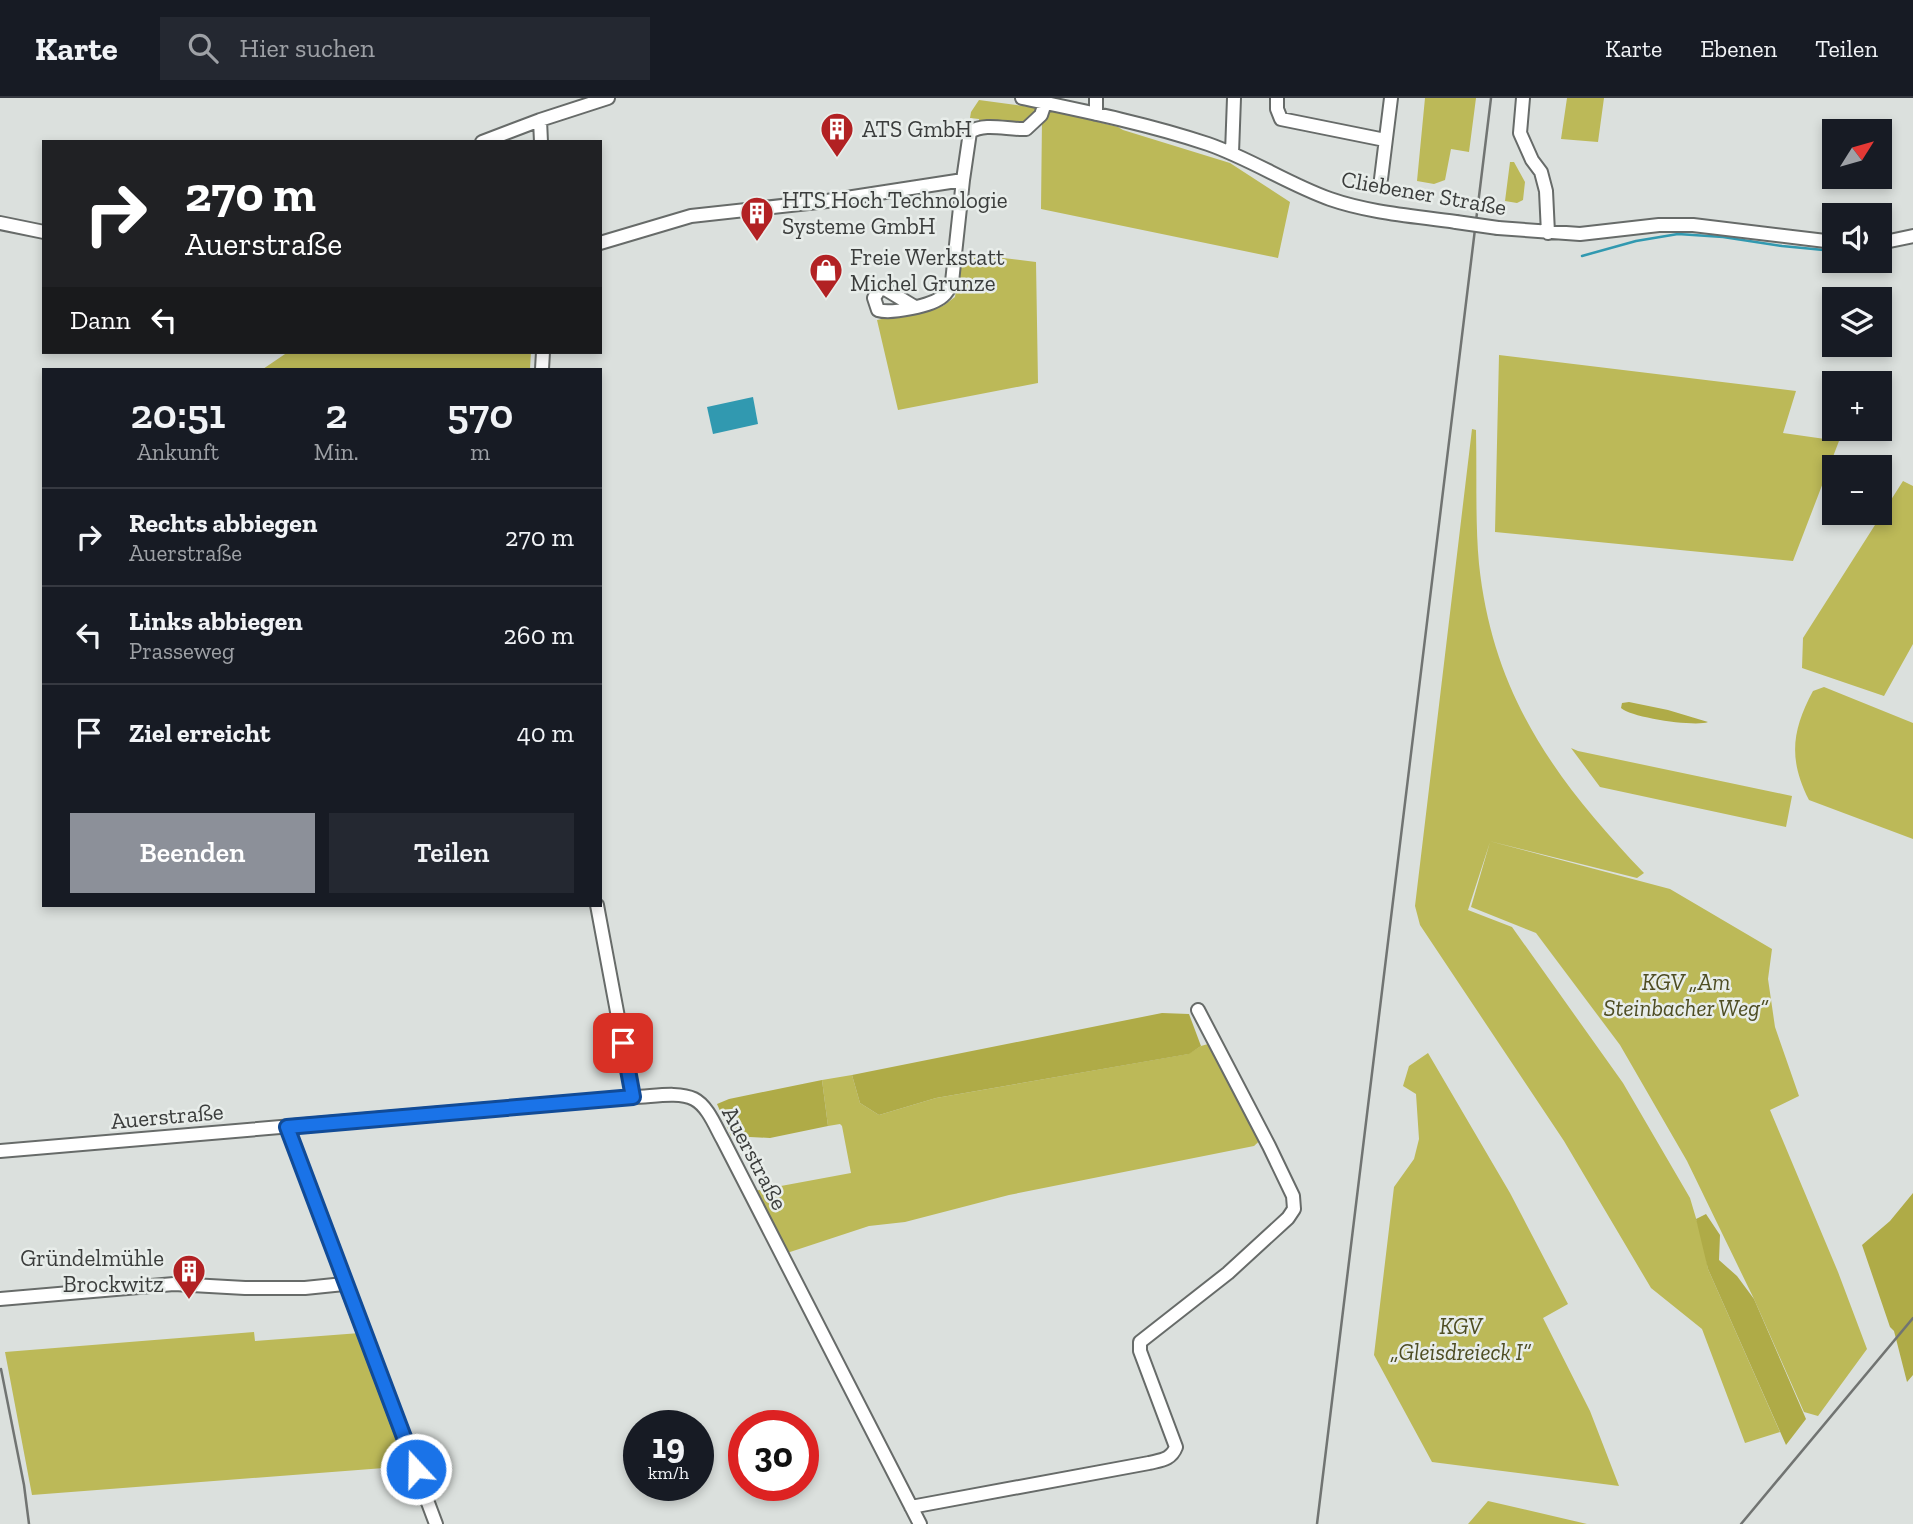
<!DOCTYPE html>
<html lang="de">
<head>
<meta charset="utf-8">
<style>
	body { margin:0; font-family:"Zilla Slab",serif; background:#242831; color:#f1f3f6; height:100vh; display:flex; flex-direction:column; font-size:26px; white-space:nowrap }
	* { box-sizing:border-box; margin:0 }
	p { font-size:23px; color:#9ea1a6 }
	.icon { flex:none; width:38px; height:38px; fill:none; stroke:currentColor; stroke-width:2; stroke-linecap:round; stroke-linejoin:round }
	.map { position:relative; flex:1; overflow:hidden }
	.drawer { position:absolute; left:42px; top:270px; width:560px; height:539px; display:flex; flex-direction:column; background:#171b24; border-radius:0px; box-shadow:0 4px 10px #0003 }
	.drawer>* { flex:none }
	.guide { position:absolute; left:42px; top:42px; width:560px; height:214px; border-radius:0px; box-shadow:0 4px 10px #0003; background:#202124; color:#fff; overflow:hidden }
	.needle { width:46px; rotate:53deg }
	.buttons { position:absolute; left:1822px; top:21px; display:grid; gap:14px }
	.buttons a { display:grid; place-items:center; width:70px; height:70px; border-radius:0px; background:#171b24; box-shadow:0 4px 10px #0003; font-size:35px }
	.speed { position:absolute; left:623px; top:1312px; display:flex; gap:14px; font-size:35px; font-weight:700; text-align:center }
	.speed>* { display:grid; place-content:center; width:91px; height:91px; border-radius:50%; background:#171b24; box-shadow:0 4px 10px #0003; line-height:1 }
	.speed small { font-size:18px; font-weight:400 }
	.speed .limit { border:10px solid #d22; background:#fff; color:#111 }
	.pin { position:absolute; display:grid; place-items:center; width:60px; height:60px; color:#fff; margin:-30px; border-radius:14px; box-shadow:0 4px 10px #0006 }
	.me { position:absolute; width:77px; margin:-38px; rotate:339deg; stroke-linejoin:round; filter:drop-shadow(0 0 5px #0008) }
	.turn { display:flex; align-items:center; gap:24px; height:147px; padding:0 28px; font-size:32px }
	.turn .icon { width:91px; height:91px; stroke-width:2.5 }
	.turn b { display:block; font-size:49px; line-height:60px }
	.then { display:flex; align-items:center; height:66px; padding:0 28px; background:#0003; gap:14px; font-size:26px }
	.eta { display:flex; justify-content:space-evenly; align-items:center; height:119px; text-align:center }
	.eta b { font-size:42px; font-weight:600; line-height:49px }
	.primary-button { display:flex; gap:14px; margin-top:auto; padding:14px 28px }
	.primary-button a { flex:1; height:80px; border-radius:0px; background:#8c9099; color:#fff; font-size:28px; font-weight:600; line-height:80px; text-align:center }
	.primary-button a+a { background:#242831; color:#f1f3f6 }
	ul { padding:0; list-style:none }
	li { display:flex; align-items:center; gap:21px; height:98px; padding:0 28px; border-top:2px solid #363941 }
	li div { flex:1 }
	li b { display:block; font-size:26px }
	li em { font-style:normal }
	header { display:flex; align-items:center; gap:42px; box-sizing:border-box; height:98px; padding:0 35px; background:#171b24; border-bottom:2px solid #363941 }
	header strong { font-size:33px }
	nav { display:flex; gap:38px; margin-inline-start:auto; font-size:24px }
	.search { width:490px; height:63px; background:#242831; display:flex; align-items:center; gap:18px; box-sizing:border-box; padding:0 24px; border-radius:0px; color:#9ea1a6; font-size:26px }
	.map>svg:first-child { display:block }
</style>
</head>
<body>
<header>
<strong>Karte</strong>
<div class="search"><svg class="icon" aria-label="search" viewBox="0 0 24 24"><circle cx="10" cy="10" r="6"/><path d="M15 15l6 6"/></svg>Hier suchen</div>
<nav><a>Karte</a><a>Ebenen</a><a>Teilen</a></nav>
</header>
<div class="map">
<svg width="1913" height="1426" viewBox="0 0 1913 1426">
	<rect width="100%" height="100%" fill="#dbe0dd"/>
	<path fill="#bcb958" d="M1425,0H1476L1469,54L1451,51L1445,82L1434,86L1417,83Z
		M1567,0H1604L1598,44L1561,41Z
		M979,2L1038,10L1025,27L979,25V21L970,20L971,14Z
		M1050,12L1118,29L1123,32L1230,65L1290,104L1278,160L1041,111L1042,21Z
		M1510,64H1514L1525,84L1523,102L1517,105L1505,103Z
		M962,155L1036,164L1038,285L898,312L877,222L943,208L955,199Z
		M288,254H531L530,271H263Z
		M1499,257L1796,293L1783,335L1839,343L1793,463L1495,434Z
		M1472,331L1476,332C1477,376 1475,422 1479,466C1493,597 1555,682 1644,775L1637,780L1489,743L1670,791L1772,851L1768,881L1775,929L1799,998L1770,1012L1838,1174L1867,1251L1818,1318L1804,1314L1754,1201L1687,1063L1620,947L1536,835L1471,809L1490,744L1468,812L1512,829L1623,985L1690,1100L1704,1147L1708,1171L1780,1334L1745,1345L1702,1231L1651,1190L1564,1043L1420,827L1415,808Z
		M1903,383L1913,388V546L1884,598L1802,570L1803,540Z
		M1824,589L1913,625V741L1809,702C1788,661 1792,632 1813,593Z
		M1571,650L1578,653L1792,698L1786,729L1600,689Z
		M1215,944L1266,1037L1254,1048L1009,1097L905,1124L869,1128L787,1155L754,1093L851,1075L842,1028L840,1026L828,1028L822,982L852,977L860,1005L879,1017L936,1000L1188,956L1201,948Z
		M1428,955L1510,1095L1568,1206L1543,1220L1590,1313L1619,1388L1432,1364L1374,1257L1394,1089L1414,1061L1419,1041L1416,996L1403,988L1409,968Z
		M254,1234L255,1243L360,1235L380,1296L410,1368L32,1397L5,1254Z
		M1488,1403L1587,1426H1468Z"/>
	<path fill="#afab47" d="M1629,604L1668,612L1708,624C1696,629 1632,620 1621,610L1622,605Z
		M1162,915L1189,916L1201,948L1189,956L936,1000L879,1017L860,1005L852,977Z
		M822,982L828,1028L770,1040L731,1038L717,1006L729,1001Z
		M1913,1095V1277L1907,1284L1894,1233L1890,1229L1862,1147L1890,1123Z
		M1706,1116L1720,1137L1719,1162L1737,1178L1754,1201L1806,1321L1786,1347L1708,1171L1696,1121Z"/>
	<path fill="#3199b0" d="M753,299L758,326L713,336L707,309Z"/>
	<g fill="none" stroke-linecap="round" stroke-linejoin="round">
		<path stroke="#3199b0" stroke-width="2.5" d="M1582,158L1636,143L1678,136L1723,139L1782,148L1834,153"/>
		<defs>
			<path id="minor" d="M1022,0C1084,13 1148,26 1208,46C1251,61 1288,86 1330,101C1370,115 1415,118 1456,124
				M1277,0V11L1281,21L1385,42
				M1523,0L1520,35L1532,62L1541,74L1546,93L1548,135
				M1096,16V0
				M540,22L541,44
				M482,44L540,22L608,0
				M1232,55L1234,0
				M1381,81L1391,0
				M963,82L970,34C985,24 1008,32 1026,31L1041,17L1045,5
				M0,125L44,134
				M1498,130L1580,136L1659,127H1693L1834,144
				M600,145L691,118L827,103L963,82L952,184C950,189 948,194 943,198C932,208 891,216 878,212L874,200L879,192L885,191L915,209
				M1880,145L1913,138
				M542,271L543,254
				M597,807L633,999
				M287,1029L436,1426
				M0,1053L633,999C651,999 678,993 694,1001C708,1008 716,1030 723,1042L920,1426
				M0,1201L174,1186L245,1190H305L344,1186
				M911,1409L1149,1365C1161,1362 1171,1362 1176,1349L1140,1253V1244L1228,1175L1288,1120L1294,1111L1293,1098L1269,1048L1198,912"/>
		</defs>
		<use href="#minor" stroke="#676b69" stroke-width="16"/>
		<use href="#minor" stroke="#fff" stroke-width="12"/>
		<path stroke="#717472" stroke-width="2.5" d="M1,1271L24,1387L29,1426
			M1317,1426L1491,0
			M1741,1426L1913,1220"/>
		<defs>
			<path id="minor-bridge" d="M1456,124L1498,130"/>
		</defs>
		<use href="#minor-bridge" stroke="#676b69" stroke-width="16" stroke-linecap="butt"/>
		<use href="#minor-bridge" stroke="#fff" stroke-width="12"/>
	</g>
	<g fill="none" stroke-linecap="round" stroke-linejoin="round">
		<defs>
			<path id="route" d="M416,1371L287,1029L633,999L623,945"/>
		</defs>
		<use href="#route" stroke="#114b97" stroke-width="18"/>
		<use href="#route" stroke="#1a73e8" stroke-width="12"/>
	</g>
	<defs>
		<symbol id="building-pin" viewBox="-11 -11 22 30"><path d="M0 17L-7.5 6A9.5 9.5 0 1 1 7.5 6Z" fill="#b22123" stroke="#e8edea"/><path d="M-4-6H4V6H1V3H-1V6H-4ZM-2.5-4.3h1.7v1.8h-1.7ZM.8-4.3h1.7v1.8H.8ZM-2.5-1h1.7V.8h-1.7ZM.8-1h1.7V.8H.8Z" fill="#fff"/></symbol>
		<symbol id="shop-pin" viewBox="-11 -11 22 30"><path d="M0 17L-7.5 6A9.5 9.5 0 1 1 7.5 6Z" fill="#b22123" stroke="#e8edea"/><path d="M-5-2.5h2.3a2.7 3.5 0 0 1 5.4 0H5L5.5 6h-11ZM-1.5-2.5h3a1.5 2.3 0 0 0-3 0Z" fill="#fff"/></symbol>
	</defs>
	<g fill-rule="evenodd">
		<use href="#building-pin" x="818" y="12" width="38" height="52"/>
		<use href="#building-pin" x="738" y="96" width="38" height="52"/>
		<use href="#shop-pin" x="807" y="153" width="38" height="52"/>
		<use href="#building-pin" x="170" y="1154" width="38" height="52"/>
	</g>
	<g text-anchor="middle" stroke-width="5" stroke-linejoin="round" paint-order="stroke">
		<g font-size="23" fill="#3b3d3c" stroke="#e8edea" text-anchor="start">
			<text x="862" y="39">ATS GmbH</text>
			<text x="782" y="110">HTS Hoch Technologie<tspan x="782" dy="26">Systeme GmbH</tspan></text>
			<text x="850" y="167">Freie Werkstatt<tspan x="850" dy="26">Michel Grunze</tspan></text>
			<text x="164" y="1168" text-anchor="end">Gründelmühle<tspan x="164" dy="26">Brockwitz</tspan></text>
		</g>
		<g font-size="23" fill="#3b3d3c" stroke="#e8edea">
			<text transform="translate(1424 95) rotate(10)" y="8">Cliebener Straße</text>
			<text transform="translate(167 1018) rotate(-5)" y="8">Auerstraße</text>
			<text transform="translate(755 1060) rotate(62)" y="8">Auerstraße</text>
		</g>
		<g font-size="23" font-style="italic" fill="#4e4d23" stroke="#e8edea">
			<text x="1686" y="892">KGV „Am<tspan x="1686" dy="26">Steinbacher Weg“</tspan></text>
			<text x="1461" y="1236">KGV<tspan x="1461" dy="26">„Gleisdreieck I“</tspan></text>
		</g>
	</g>
</svg>
<div class="buttons">
<a><svg class="needle" viewBox="-14 -14 28 28"><path d="M0-13l5 13h-10z" fill="#e53935"/><path d="M0 13l5-13h-10z" fill="#9ea1a6"/></svg></a>
<a><svg class="icon" aria-label="sound" viewBox="0 0 24 24"><path d="M4 9h4l5-4v14l-5-4H4zM17 9q2 3 0 6"/></svg></a>
<a><svg class="icon" aria-label="layers" viewBox="0 0 24 24"><path d="M12 4l9 5-9 5-9-5zM3 14l9 5 9-5"/></svg></a>
<a>+</a>
<a>−</a>
</div>
<div class="speed"><div>19<small>km/h</small></div><div class="limit">30</div></div>
<div class="pin" style="left:623px;top:945px;background:#d93025"><svg class="icon" aria-label="arrive" viewBox="0 0 24 24"><path d="M6 21V4h12l-3 4 3 4H6"/></svg></div>
<svg class="me" style="left:416px;top:1371px" viewBox="-20 -20 40 40"><circle r="17" fill="#1a73e8" stroke="#fff" stroke-width="3"/><path d="M0-11L8 9 0 5-8 9z" fill="#fff"/></svg>
<div class="guide">
<div class="turn"><svg class="icon" aria-label="right" viewBox="0 0 24 24"><path d="M7 20v-9h11M14 6l5 5-5 5"/></svg><div><b>270 m</b>Auerstraße</div></div>
<div class="then">Dann<svg class="icon" aria-label="left" viewBox="0 0 24 24"><path d="M17 20v-9H6M10 6l-5 5 5 5"/></svg></div>
</div>
<section class="drawer">
<div class="eta">
<div><b>20:51</b><p>Ankunft</p></div>
<div><b>2</b><p>Min.</p></div>
<div><b>570</b><p>m</p></div>
</div>
<ul>
<li><svg class="icon" aria-label="right" viewBox="0 0 24 24"><path d="M7 20v-9h11M14 6l5 5-5 5"/></svg><div><b>Rechts abbiegen</b><p>Auerstraße</p></div><em>270 m</em></li>
<li><svg class="icon" aria-label="left" viewBox="0 0 24 24"><path d="M17 20v-9H6M10 6l-5 5 5 5"/></svg><div><b>Links abbiegen</b><p>Prasseweg</p></div><em>260 m</em></li>
<li><svg class="icon" aria-label="arrive" viewBox="0 0 24 24"><path d="M6 21V4h12l-3 4 3 4H6"/></svg><div><b>Ziel erreicht</b></div><em>40 m</em></li>
</ul>
<div class="primary-button"><a>Beenden</a><a>Teilen</a></div>
</section>
</div>
</body>
</html>
